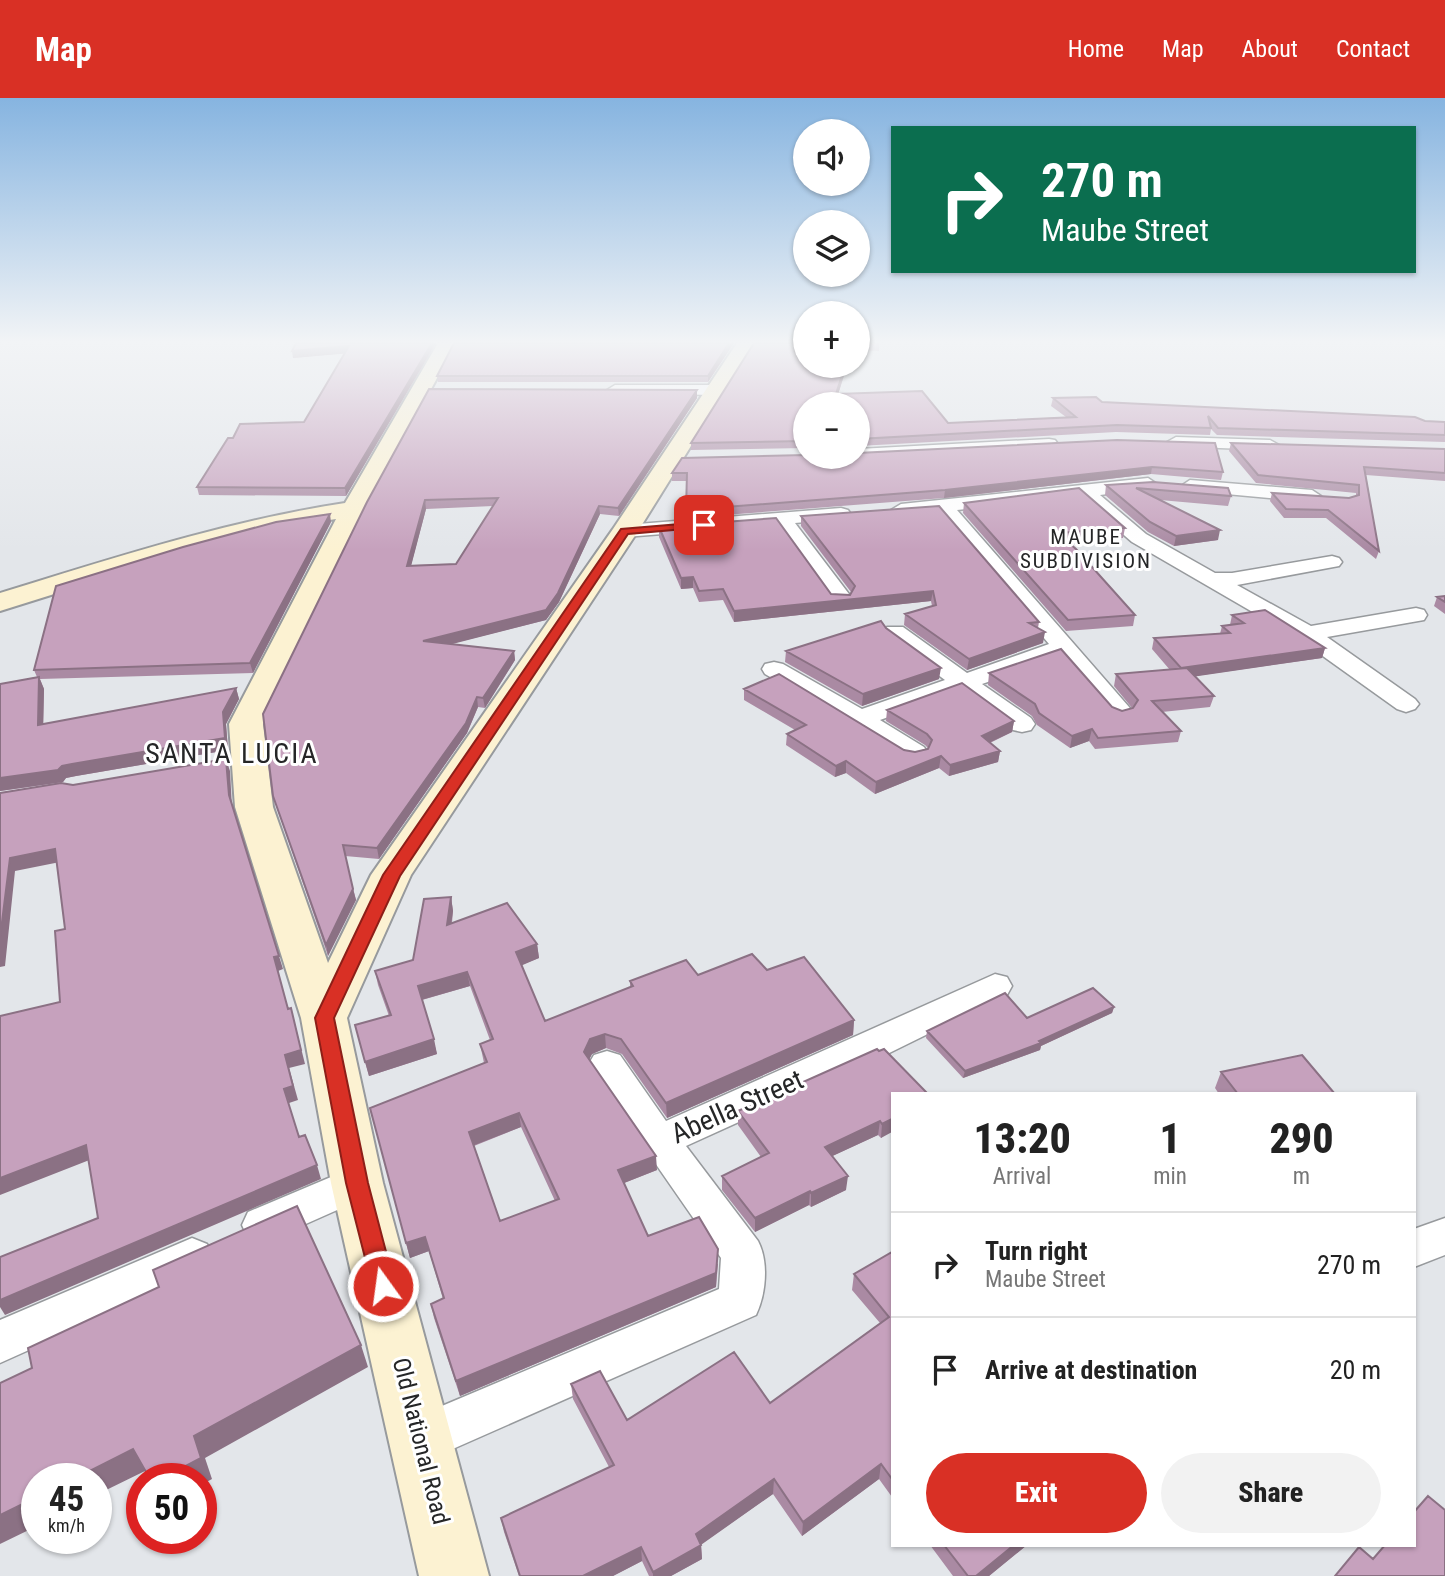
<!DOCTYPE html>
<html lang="en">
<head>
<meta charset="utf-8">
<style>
	body { margin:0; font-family:"Roboto Condensed",sans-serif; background:#f2f2f2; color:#222; height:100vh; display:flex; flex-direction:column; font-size:26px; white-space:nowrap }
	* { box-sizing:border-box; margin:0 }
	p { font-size:23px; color:#767676 }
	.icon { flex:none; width:38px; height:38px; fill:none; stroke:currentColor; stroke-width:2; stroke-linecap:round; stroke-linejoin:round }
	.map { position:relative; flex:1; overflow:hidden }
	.drawer { position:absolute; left:891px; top:994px; width:525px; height:455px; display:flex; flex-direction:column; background:#fff; border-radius:0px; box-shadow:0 2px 5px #0004 }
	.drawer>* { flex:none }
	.hud { position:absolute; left:891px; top:28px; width:525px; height:147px; border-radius:0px; box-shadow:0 2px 5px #0004; background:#0b6e4f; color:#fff; overflow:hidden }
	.buttons { position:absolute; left:793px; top:21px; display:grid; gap:14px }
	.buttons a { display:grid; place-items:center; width:77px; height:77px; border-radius:50%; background:#fff; box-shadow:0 2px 5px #0004; font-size:35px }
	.speed { position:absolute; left:21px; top:1365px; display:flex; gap:14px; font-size:35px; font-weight:700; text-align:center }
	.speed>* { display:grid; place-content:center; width:91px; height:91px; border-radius:50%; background:#fff; box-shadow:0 2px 5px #0004; line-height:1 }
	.speed small { font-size:18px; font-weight:400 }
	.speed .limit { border:10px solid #d22; background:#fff; color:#111 }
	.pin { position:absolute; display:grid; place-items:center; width:60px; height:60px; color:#fff; margin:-30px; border-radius:14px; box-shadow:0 4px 10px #0006 }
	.me { position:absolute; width:77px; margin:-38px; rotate:346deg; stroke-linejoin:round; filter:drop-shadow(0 0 5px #0008) }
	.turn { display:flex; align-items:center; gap:24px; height:147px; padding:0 35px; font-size:32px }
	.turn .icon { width:91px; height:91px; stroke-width:2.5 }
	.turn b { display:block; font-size:49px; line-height:60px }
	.eta { display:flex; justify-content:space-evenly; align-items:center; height:119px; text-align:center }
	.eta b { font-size:42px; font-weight:800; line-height:49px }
	.cta { display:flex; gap:14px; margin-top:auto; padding:14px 35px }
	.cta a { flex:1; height:80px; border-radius:42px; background:#d93025; color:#fff; font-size:28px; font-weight:800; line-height:80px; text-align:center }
	.cta a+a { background:#f2f2f2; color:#222 }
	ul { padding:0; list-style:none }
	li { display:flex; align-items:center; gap:21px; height:105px; padding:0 35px; border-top:2px solid #e0e0e0 }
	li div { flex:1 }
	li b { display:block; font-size:26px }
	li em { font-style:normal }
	header { display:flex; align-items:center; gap:42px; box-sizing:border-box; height:98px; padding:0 35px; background:#d93025; color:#fff }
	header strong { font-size:33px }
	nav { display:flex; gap:38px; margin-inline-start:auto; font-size:24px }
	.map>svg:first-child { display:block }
</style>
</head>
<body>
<header>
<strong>Map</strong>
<nav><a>Home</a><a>Map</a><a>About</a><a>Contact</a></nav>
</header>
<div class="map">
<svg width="1445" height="1478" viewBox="0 0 1445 1478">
	<rect width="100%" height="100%" fill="#e3e6ea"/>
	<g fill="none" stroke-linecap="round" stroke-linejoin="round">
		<defs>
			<path id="street" d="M615,287H713L721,292L713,297L610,295L607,292Z
				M1176,339L1270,342L1279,347L1270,352L1170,348L1167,344Z
				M1049,341L1055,342L1058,346L1055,350L858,361L851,359H858V351Z
				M1148,380L1157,386L1155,390L1100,397L1146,436L1215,475H1232L1332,458L1339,460L1342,464L1339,468L1237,487L1311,528L1416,510L1424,512L1427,517L1424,522L1327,539L1415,601L1419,606L1415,611L1406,614L1397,611L1299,541L1132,444L1080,399L957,412L1129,609L1133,614L1129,619L1120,622L1111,619L1060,559L982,586L1031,620L1035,626L1031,632L1022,634L1013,632L961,593L880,622L924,649L928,655L924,661L914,663L904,661L851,626L765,576L762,571L765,566L774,564L783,566L862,611L945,582L887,539L883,534L887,529H903L967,575L1049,546L938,414L901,418L891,412L901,406Z
				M1190,382L1312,392L1321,398L1312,404L1183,392L1181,388Z
				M841,410L848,412L851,416L848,420L795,425L852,500L849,505H833L776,427L625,439L618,437L615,433L618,429L625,427Z
				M995,876L1007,879L1012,888L1007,897L873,963L686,1048L758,1143C769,1164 766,1196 756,1217L421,1365L404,1358L397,1341L404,1324L719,1191L721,1160L594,977L588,967L594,957L607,953L620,957L666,1023Z
				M357,1068L371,1073L377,1085L371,1097L263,1145L248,1140L242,1127L248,1114Z
				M1445,1120V1157L1414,1169V1131Z
				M192,1140L207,1146L214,1159L207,1172L0,1265V1222Z"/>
			<path id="secondary" d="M438,245H456L366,411L263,626L273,709L328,865L371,777L613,431L737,245H755L638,433L411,777L347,920L383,1085L489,1478H419L331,1085L301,920L235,709L229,626L336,421L277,430L185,455L0,513V495C114,460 227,423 345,405Z"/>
		</defs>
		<use href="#street" stroke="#979a9d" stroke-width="3"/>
		<use href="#secondary" stroke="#979a9d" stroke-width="4"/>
		<use href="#street" fill="#fff" fill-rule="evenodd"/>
		<use href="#secondary" fill="#fcf2d2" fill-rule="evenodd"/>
	</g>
	<path fill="#aa8aa3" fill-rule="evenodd" d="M296,245H436L346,398L199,397L197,389L233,340L304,324L345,255L293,260Z
		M734,245L708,284H438L437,278Z
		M858,245H879V253L858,252Z
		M847,268L838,296L948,325L1066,319L1051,308L1053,300L1102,304L1445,324V344L1217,337L1211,331L1210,337L1116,334L858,348V350V306H805V350L691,352V345Z
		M697,292V300L619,418L600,416L559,504L546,522L450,546L514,553L515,562L485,610L478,609L467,635L379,761L345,758L356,802L328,858L273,698L367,404ZM493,408L456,466L411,467L426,411Z
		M1117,342L1223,374L1221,382L1151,376L944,400L686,420V383H672V375L859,356Z
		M1231,345L1445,351V383L1366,377L1379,453L1376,461L1326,420H1284L1270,403L1272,395L1349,400L1356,398V395L1256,385L1229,353Z
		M1106,387L1231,398L1228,408L1160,402L1218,442L1174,448L1148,434L1105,397Z
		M964,405L1125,430L1123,440L1068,444L1135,517L1133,528L1066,533L963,415Z
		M801,418L1039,524L1038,530L1043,545L967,572L904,527L905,516L932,508L931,503L734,524L723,502L699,504L693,490L681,491L659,439V429L831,496L850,497L851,494L801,428Z
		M331,424L253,575L40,581L44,591L43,626L236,590L239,601L226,626L228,652L76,678L66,680L63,684L0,693V586L37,579L34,572Z
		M1445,498V516L1434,508L1437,499Z
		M1232,517L1325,550L1322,560L1195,578L1214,598L1210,609L1162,614L1181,633L1178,644L1095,651L1089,643L1070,650L1037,627L1032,618L988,587L989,575L1122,613L1132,610L1114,588L1116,576L1170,572L1152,551L1154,540L1220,536L1222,528L1230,527Z
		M886,530L939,581L862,608L785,564L786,553Z
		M744,591L904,652L915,654L928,650L925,647L886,623L887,612L1014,623L1012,634L990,645L1000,653L998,664L949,678L939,670L875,696L846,675L835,679L786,647L787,636L795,632L744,602Z
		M451,799L453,813L452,825L537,846L539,860L521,867L545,923L630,889V883L698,877L767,872L854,922L853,937L667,1020L622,956L606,950L592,956L589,961L657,1072L624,1085L648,1138L718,1166L716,1189L460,1298L434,1220L431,1206L443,1201L429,1153L410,1160L370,1010L484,965L480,946L490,942L470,888L422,902L437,956L369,978L355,927L389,918L378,887L375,873L413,862ZM521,1029L555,1103L500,1123L474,1048Z
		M1114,909L1112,915L1041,948L1040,952L963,980L926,940L927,933Z
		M1221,974L1335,996H1219L1215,990Z
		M928,996L881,1040L878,1037L832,1058L846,1092L811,1109L809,1107L755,1134L722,1092V1078L761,1059L738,1027V1013Z
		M892,1154V1399L879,1381L802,1438L773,1396L701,1446L702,1461L671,1478H649L642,1463L613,1478H519L504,1434L501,1420L609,1369L573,1301L571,1286L627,1322L770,1305L880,1225L852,1192L854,1176Z
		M930,1447H1027L989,1478H953Z"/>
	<path fill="#8b7184" d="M432,245H436L346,398L345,390Z
		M729,245H734L708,284V278Z
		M349,248L351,255L293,260L292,253Z
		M845,268H847L836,303V296Z
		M697,292V300L619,418L618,410Z
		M1152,369L1151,376L944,400L945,392Z
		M425,402L426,411L409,476L407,468Z
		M599,408L600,416L559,504L546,522L425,553L423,543Z
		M330,416L331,424L253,575L250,565Z
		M1220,432L1218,442L1174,448L1176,438Z
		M693,479V490L681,491V480Z
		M933,493L931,503L734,524V513Z
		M1045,534L1043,545L967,572L969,561Z
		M1325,550L1322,560L1178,581L1181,570Z
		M514,553L515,562L485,610L483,600Z
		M941,570L939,581L862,608L863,596Z
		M39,579L44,591L43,639L38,627Z
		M236,590L239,601L226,626L228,652L76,678L66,680L63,684L0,693V680L62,668L223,614Z
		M477,599L478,609L467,635L379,761L377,750Z
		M1014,623L1012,634L980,649L982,638Z
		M1092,631L1089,643L1070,650L1072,638Z
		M1000,653L998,664L949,678L950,667Z
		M941,658L939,670L875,696L876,684Z
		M226,661L230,673L232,710L229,697Z
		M846,663V675L835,679L836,668Z
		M55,751L60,764L15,773L5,868L0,869V840L10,760Z
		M353,791L356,802L328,858L326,847Z
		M451,799L453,813L449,841L447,827Z
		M537,846L539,860L518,869L516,854Z
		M279,858L283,871L278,873L274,859Z
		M467,874L470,888L421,902L418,888Z
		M1114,909L1112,915L1041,948L1040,952L963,980L965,973L1039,943Z
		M291,910L305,966L289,970L298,1002L289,1005L284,991L285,957Z
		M854,922L853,937L667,1020L666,1005Z
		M605,936L606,950L592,956L586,968L584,954L590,941Z
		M434,941L437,956L369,978L365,964Z
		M519,1015L521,1029L472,1048L469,1034Z
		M892,1021V1034L881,1040L882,1026Z
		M880,1023L878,1037L824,1062L825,1049Z
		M86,1047L92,1061L0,1097V1080Z
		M656,1058L657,1072L619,1087L618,1072Z
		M317,1067L321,1081L5,1217L0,1209V1202Z
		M848,1078L846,1092L811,1109V1095Z
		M810,1093L809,1107L755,1134V1120Z
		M425,1139L429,1153L410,1160L406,1145Z
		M718,1151L716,1189L460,1298L456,1283Z
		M361,1247L368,1269L205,1360L212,1381L201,1387V1381H161L194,1338Z
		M133,1351L145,1373L96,1397V1381H74Z
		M881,1366L879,1381L802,1438L803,1424Z
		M774,1381L773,1396L698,1449L701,1447L702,1461L671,1478H653V1474L696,1436Z
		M37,1399V1428L0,1446V1417Z
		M1014,1447H1027L989,1478H976Z
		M641,1449L642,1463L613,1478H583Z"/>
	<path fill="#c6a1bd" stroke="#8b7184" stroke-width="2" fill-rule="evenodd" d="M296,245H432L345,390L197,389L228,340H233L240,326L304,324L349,248L292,253Z
		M454,245H729L708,278H437Z
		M754,245H805V268H845L836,296L922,293L948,325L1076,319L1053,300L1096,299L1102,304L1415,319L1425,323L1445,324V337L1218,330L1208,318L1211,330L1117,327L858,341V344V306H805V343L691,345Z
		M429,291L697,292L618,410L599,408L558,495L546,512L423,543L514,553L483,600L477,599L466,625L377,750L343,747L353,791L326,847L273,698L263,616L367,404ZM498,400L456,466L407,468L425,402Z
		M1117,342L1215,345L1223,374L1152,369L945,392L686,412L687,375H672L682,360L805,357V359H858V355Z
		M1231,345L1445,351V375L1364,369L1379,453L1328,412L1286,411L1272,395L1349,400L1359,397V387L1258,377Z
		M1153,384L1228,390L1231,398L1136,390L1220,432L1176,438L1150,424L1106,387Z
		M1079,390L1125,430L1057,435L1076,451L1135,517L1068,522L964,405Z
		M939,408L1039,524L1029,525L1045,534L969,561L905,516L936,507L933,493L734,513L723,491L699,493L693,479L681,480L659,429L685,430V427L776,420L831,496L850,497L855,488L801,418Z
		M330,416L250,565L34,572L56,488L183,449L276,424Z
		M1445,498V504L1437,499Z
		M1265,512L1325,550L1181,570L1154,540L1230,535L1222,528L1244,525L1232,517Z
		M881,523L886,530L941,570L863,596L786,553Z
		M1061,551L1112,609L1122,613L1133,610L1138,602L1116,576L1187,570L1214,598L1152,603L1181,633L1098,640L1092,631L1072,638L1039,615L1035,606L989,575Z
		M779,576L904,652L915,654L928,651L932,642L927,636L887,612L962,585L1014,623L982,638L1000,653L950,667L941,658L876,684L846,663L836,668L787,636L806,627L744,591Z
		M39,579L38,627L236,590L223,614L225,640L72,666L62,668L58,672L0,680V586Z
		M226,661L229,697L279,858L274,859L288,911L291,910L301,952L285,957L293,988L284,991L299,1039L305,1037L317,1067L0,1202V1159L98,1120L86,1047L0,1080V918L60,904L55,833L65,831L55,751L10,760L0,840V695L61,685L73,687Z
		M451,799L447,827L507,805L537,846L516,854L545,923L633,888L630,883L686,862L698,877L752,856L767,872L804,859L854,922L666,1005L621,941L605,936L590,941L584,954L656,1058L618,1072L648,1138L699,1119L718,1151L716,1175L456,1283L431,1206L444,1200L425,1139L406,1145L370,1010L487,964L480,946L493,941L467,874L418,888L434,941L365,964L355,927L391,917L375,873L413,862L424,801ZM519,1015L559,1101L500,1123L469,1034Z
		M1093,890L1114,909L1039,943L1041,945L965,973L927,933L1005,895L1027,920Z
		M877,951L879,953L884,951L928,996H892V1021L882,1026L880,1023L825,1049L848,1078L811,1095L810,1093L755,1120L722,1078L769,1055L738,1013Z
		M1302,957L1335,996H1238L1221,974Z
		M297,1108L361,1247L194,1338L201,1360L161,1381H150L133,1351L74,1381H37V1399L0,1417V1285L32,1270L28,1250L159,1189L153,1172Z
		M892,1154V1381L881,1366L803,1424L774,1381L696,1436L701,1447L653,1474L641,1449L583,1478H520L501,1420L614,1367L571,1286L600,1273L627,1322L734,1254L770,1305L889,1219L854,1176Z
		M1428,1398L1445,1412V1478H1335L1359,1449L1373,1461L1385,1447H1414V1414Z
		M944,1447H1014L976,1478H968Z"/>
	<linearGradient id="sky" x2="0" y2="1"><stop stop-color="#86b4e0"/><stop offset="0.54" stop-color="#f2f4f6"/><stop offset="1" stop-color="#f2f4f6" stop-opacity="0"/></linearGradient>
	<rect width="1445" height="452" fill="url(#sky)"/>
	<path fill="#d93025" stroke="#8d1f18" stroke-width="2" d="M704,424L707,425V429L628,436L400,778L334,920L368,1085L395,1188L391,1195L383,1198L374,1195L346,1085L315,920L383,777L621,431Z"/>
	<g text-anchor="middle" stroke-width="6" stroke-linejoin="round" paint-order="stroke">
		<g font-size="21" letter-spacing="2" fill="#252627" stroke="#fff">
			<text x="1086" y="446">MAUBE<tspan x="1086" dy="24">SUBDIVISION</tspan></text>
		</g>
		<g font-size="24" fill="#252627" stroke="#fff">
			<text transform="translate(421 1343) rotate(76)" y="8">Old National Road</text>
		</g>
		<g font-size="28" letter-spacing="2" fill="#252627" stroke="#fff">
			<text x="232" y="665">SANTA LUCIA</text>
		</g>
		<g font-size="28" fill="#252627" stroke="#fff">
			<text transform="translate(737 1008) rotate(-24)" y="10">Abella Street</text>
		</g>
	</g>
</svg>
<div class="buttons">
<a><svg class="icon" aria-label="sound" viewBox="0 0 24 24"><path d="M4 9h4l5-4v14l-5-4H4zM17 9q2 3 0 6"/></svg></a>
<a><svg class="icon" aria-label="layers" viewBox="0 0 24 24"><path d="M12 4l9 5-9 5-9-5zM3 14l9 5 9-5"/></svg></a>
<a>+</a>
<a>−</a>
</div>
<div class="speed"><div>45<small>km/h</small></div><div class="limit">50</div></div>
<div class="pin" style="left:704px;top:427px;background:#d93025"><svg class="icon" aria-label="arrive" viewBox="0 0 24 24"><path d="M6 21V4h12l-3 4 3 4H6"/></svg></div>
<svg class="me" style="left:383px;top:1188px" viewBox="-20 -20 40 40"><circle r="17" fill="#d93025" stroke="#fff" stroke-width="3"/><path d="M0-11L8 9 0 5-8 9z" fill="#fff"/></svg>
<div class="hud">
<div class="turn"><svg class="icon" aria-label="right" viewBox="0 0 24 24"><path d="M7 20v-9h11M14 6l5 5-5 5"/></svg><div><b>270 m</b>Maube Street</div></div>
</div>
<section class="drawer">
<div class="eta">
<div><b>13:20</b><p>Arrival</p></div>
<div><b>1</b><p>min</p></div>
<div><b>290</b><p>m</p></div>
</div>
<ul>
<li><svg class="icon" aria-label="right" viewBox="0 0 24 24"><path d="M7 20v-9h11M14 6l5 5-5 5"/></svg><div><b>Turn right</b><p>Maube Street</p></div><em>270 m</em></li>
<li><svg class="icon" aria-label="arrive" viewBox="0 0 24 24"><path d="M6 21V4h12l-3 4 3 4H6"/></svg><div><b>Arrive at destination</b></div><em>20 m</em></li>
</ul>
<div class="cta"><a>Exit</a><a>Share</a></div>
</section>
</div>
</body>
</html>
